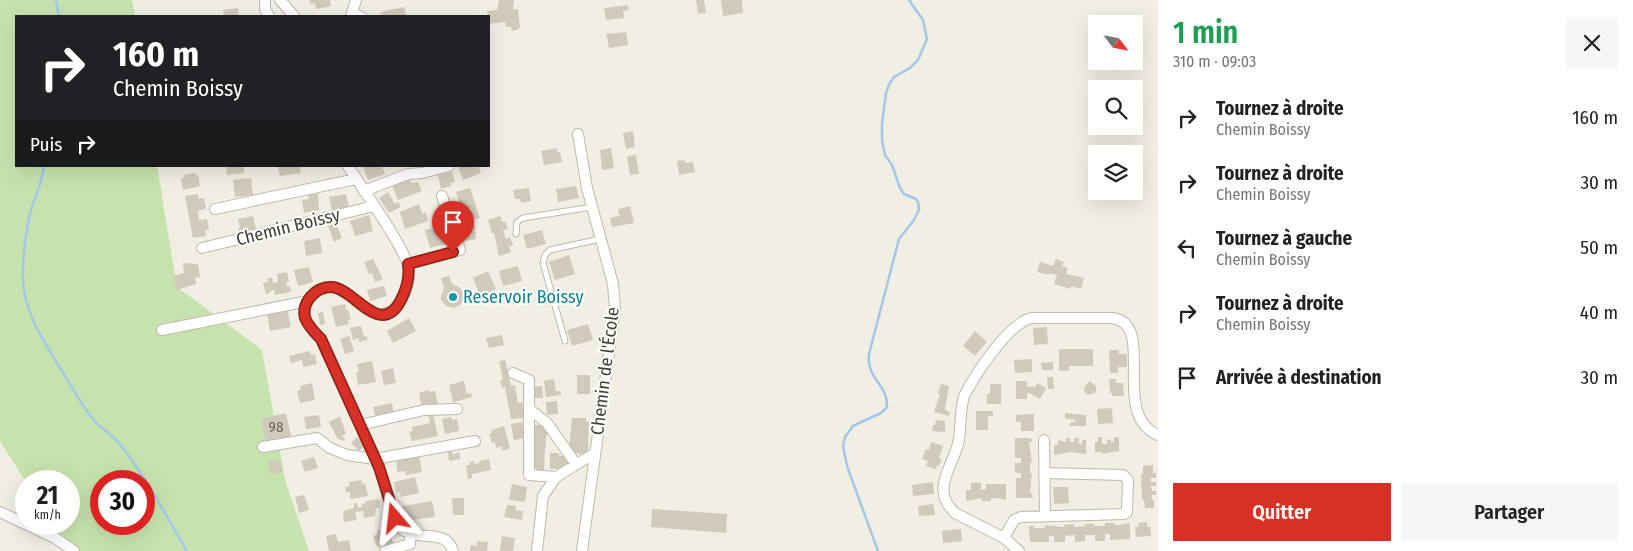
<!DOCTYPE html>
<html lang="fr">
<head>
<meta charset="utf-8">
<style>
	body { margin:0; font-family:"Fira Sans Condensed",sans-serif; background:#f6f6f6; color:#222; height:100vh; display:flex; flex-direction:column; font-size:19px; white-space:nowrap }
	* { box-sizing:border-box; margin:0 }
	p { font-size:16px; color:#767676 }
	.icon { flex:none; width:28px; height:28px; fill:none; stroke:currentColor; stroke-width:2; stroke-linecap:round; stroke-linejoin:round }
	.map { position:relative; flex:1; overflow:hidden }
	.sheet { display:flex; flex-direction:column; background:#fff; width:475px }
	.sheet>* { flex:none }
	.guide { position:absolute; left:15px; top:15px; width:475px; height:152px; border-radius:0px; box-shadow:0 5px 20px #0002; background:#202124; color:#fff; overflow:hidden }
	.needle { width:32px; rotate:122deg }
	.tools { position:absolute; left:1088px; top:15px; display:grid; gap:10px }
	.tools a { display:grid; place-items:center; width:55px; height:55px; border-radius:0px; background:#fff; box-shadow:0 5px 20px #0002; font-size:25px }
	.speed { position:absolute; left:15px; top:470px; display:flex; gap:10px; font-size:25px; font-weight:700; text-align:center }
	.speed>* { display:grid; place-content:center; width:65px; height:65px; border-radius:50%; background:#fff; box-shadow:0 5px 20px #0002; line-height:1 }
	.speed small { font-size:12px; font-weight:400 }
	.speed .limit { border:8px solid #d22; background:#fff; color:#111 }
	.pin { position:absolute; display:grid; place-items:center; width:42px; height:42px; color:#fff; margin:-51px -21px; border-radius:50% 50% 50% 0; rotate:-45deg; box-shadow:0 0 5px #0007 }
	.pin .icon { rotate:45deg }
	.me { position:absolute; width:55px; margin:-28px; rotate:343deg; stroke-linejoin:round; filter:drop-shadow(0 0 4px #0008) }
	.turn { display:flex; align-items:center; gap:18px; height:105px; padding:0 15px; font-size:22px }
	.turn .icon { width:65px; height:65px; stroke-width:2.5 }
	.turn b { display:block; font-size:35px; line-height:42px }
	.then { display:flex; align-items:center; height:48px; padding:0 15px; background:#0003; gap:10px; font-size:19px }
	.round { display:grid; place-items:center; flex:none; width:52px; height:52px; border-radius:0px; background:#f6f6f6 }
	.summary { display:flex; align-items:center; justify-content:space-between; height:85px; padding:0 15px }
	h1 { font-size:30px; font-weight:600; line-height:38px; color:#1e9e55 }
	.action { display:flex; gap:10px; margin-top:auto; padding:10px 15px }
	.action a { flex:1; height:58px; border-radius:0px; background:#d93025; color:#fff; font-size:20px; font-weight:600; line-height:58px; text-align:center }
	.action a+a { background:#f6f6f6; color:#222 }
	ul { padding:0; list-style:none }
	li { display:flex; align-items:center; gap:15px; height:65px; padding:0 15px }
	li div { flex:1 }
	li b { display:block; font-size:19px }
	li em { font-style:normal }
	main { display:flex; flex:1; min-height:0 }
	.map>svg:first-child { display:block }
</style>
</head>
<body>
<main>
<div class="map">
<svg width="1158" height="551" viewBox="0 0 1158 551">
	<rect width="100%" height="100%" fill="#f1eee3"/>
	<path fill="#c6e3ae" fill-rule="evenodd" d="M0,0H132L135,16H16V166H157L177,287L262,350L285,480L309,551H70L53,524H69V481L26,482L0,441ZM101,481H144V524H101Z"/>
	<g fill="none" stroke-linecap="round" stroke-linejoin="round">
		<path stroke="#a2c7eb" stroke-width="2.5" d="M56,0L59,16
			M44,166C42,183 36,194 31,210C26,230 22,260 23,281C25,315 45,343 62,371C72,387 81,405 93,419C100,428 110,433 118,442C145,475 165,514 187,551
			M878,551L847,466L843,446L845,437L853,426L881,413L887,407C888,383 866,380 869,354L899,239L914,220L919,210L918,202L916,199L904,194L900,188L892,165L885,155L882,140V124L886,93L889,85L894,77L910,68L918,60L927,39L923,20L909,0"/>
	</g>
	<path fill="#d1caba" d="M309,0H330L331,6L316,9L315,3L310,4Z
		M499,0H514L513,9H518L520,28H518V30L512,31L511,27H506L505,22L489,24L487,11L497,10Z
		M696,0H704L706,13L698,14Z
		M721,0H742L743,13L723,16Z
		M628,5L629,10L623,11L624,18L606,20L604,8Z
		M404,7L406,16H381V12Z
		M238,8L239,16H224L223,10Z
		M626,32L628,45L609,48L606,34Z
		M633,131L635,147L626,149L623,133Z
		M557,148V153L560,152L562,162L544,165L541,151Z
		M611,148L614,168L602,170L600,150Z
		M636,155L639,174L630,175L627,156Z
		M685,160V163L693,162L695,172L679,175L677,161Z
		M226,166H244V173L227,175Z
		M300,166L301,173L280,176L278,167Z
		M363,166H382L385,174L368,180Z
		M458,166H475V168L479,167L481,173L463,180Z
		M452,172L455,182L450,183L451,186L441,189L438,175Z
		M195,173L196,175H198L200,186L183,190L181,178H185L184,175Z
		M251,178L253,195L235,197L233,180Z
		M410,179L411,183L418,182L422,191L398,200L392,185Z
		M576,186L579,198L558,202L556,189Z
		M470,188L480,218L468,220L466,212L471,211L470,208L462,211L456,192Z
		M529,188L531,201L521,203L520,199H515L513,190Z
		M388,192L395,204L398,202L401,207L389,213L379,198Z
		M318,193L319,210L304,213L302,200L309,199L308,195Z
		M198,194L199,199L204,198L206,209L198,211L199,220L207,219L209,230H205L206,236L193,238L185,196Z
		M346,194L349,207L332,210L329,197Z
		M419,204L422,214L426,212L428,221L405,229L400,212Z
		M630,206L634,223L612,227L610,218L620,216L618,209Z
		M442,211L448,228L443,229L442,224L438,226L435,212Z
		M369,215L373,231L355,236L350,221Z
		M253,216L256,229L239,234L238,229L240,228L238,219Z
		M500,216L502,222L505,221L508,229L503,230L506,239L510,237L513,245L509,247L511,252L499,256L494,233L492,234L488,220Z
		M336,223L342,238L334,242L328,226Z
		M475,225L476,239L459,242L457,229Z
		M438,227L441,239L453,236L457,248L451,249L449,243L430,248L425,230Z
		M542,230L546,244L527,249L523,235Z
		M320,238L322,253L306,256L304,241Z
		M569,255L575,274L555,280L549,262Z
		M373,259L383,279L375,282L372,273L369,274L364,262Z
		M1056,259L1064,262L1062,266L1068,268L1066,274L1084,278L1081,289L1071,286V289L1054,284L1057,275L1049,273V275L1037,272L1040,262L1053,266Z
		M183,263L198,264L200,277L195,278L196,284L177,290L173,276L184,273Z
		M518,266L522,281L503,286L499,271Z
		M309,267L313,282L298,286L294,270Z
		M488,271L496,289L480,296L473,278Z
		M287,272L289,282L286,283L287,287L290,286L291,292L275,295L274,290L270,291V293L266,294L263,283L268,282L267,278H272L273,283L278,282L277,274Z
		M449,276L452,284L459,287L464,293L463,301L461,304L454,308L446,306L441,300V296L444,288L441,278Z
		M384,286L387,296L370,301L367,290Z
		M345,304L346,310H348L351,319L348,320L349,324L336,327L331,307Z
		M287,308L291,327L270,331L267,312Z
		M323,312L325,324L320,325L318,313Z
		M409,318L416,331L393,343L387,331Z
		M588,324L593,340L572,346L567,330Z
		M361,326L364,337L367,336V340L359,342V338L353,340L350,328Z
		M1047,327L1048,344L1034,345L1033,328Z
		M975,331L987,342L975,356L963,346Z
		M502,335L504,345L489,348L486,338Z
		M349,336L354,351L345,354L340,339Z
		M1059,349H1093V366H1069V371H1059Z
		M1109,350H1119V354H1127V367H1118V373H1110Z
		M310,351L311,355L315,354L317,364L303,367L302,360L291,363L289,356Z
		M1032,359V372L1015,373L1014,360Z
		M505,360L511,386L515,385L518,403L522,402L524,418L511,419L505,387L502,388L500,381L503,380L499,361Z
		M372,361L376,382L358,385L356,373L359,372L357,364Z
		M1053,362V370H1042L1041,363Z
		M393,368L396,383L384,385L381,371Z
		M577,375H590V394H577Z
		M1047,377H1053L1054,389H1048Z
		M554,379L556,391H561V395L546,397L544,381Z
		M1109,379H1116V383H1123L1124,396H1112V393H1110Z
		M464,381L467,394L471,393L472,397L453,402L449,385Z
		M1016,381H1027V387H1035L1037,383L1046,388L1040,399L1029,393H1027V399H1016Z
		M1090,381L1096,386V392L1088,395L1084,391L1085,386Z
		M312,383L315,400L300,403L297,391L301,390L300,386Z
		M941,384L949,386L945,410L950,412L949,416L934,412L940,394L938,393Z
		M990,384H1001V404H987V394H990Z
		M542,386L543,398H533V387Z
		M429,390V392L435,391L438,405L422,408L419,393Z
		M557,401L558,414L547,415L546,402Z
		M392,403L394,415L376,419L373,407Z
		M1112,408L1113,423L1098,424L1097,409Z
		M976,411H993V416H988V430H976Z
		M286,413L291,436L266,441L261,419Z
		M1065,413L1086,415V426H1069L1070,423L1075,422V420L1065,418Z
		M433,414L438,436L412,441L409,432L413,431L412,427L430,423L428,415Z
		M1034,414V431H1021V422H1016V415Z
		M319,415L321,427L306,429L304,417Z
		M340,416L346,434L342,436L345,439L343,441L337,438L329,422Z
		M451,417L452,420L457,419L459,431L445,434L442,419Z
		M572,418H586V421L589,422L588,451L585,454L572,453L569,450Z
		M936,420L945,421V432L932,431L933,425H935Z
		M522,422L525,438L514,440L511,424Z
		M534,425H547V436H546V446L545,447L544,472H536V468H533V450H535Z
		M504,426L510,448L503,451L501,446L496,448L495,442L492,443L489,434L492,433L491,430Z
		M357,437L365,445L359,451L351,443Z
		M1098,437H1102V444H1107V440L1111,439V442H1114V437H1119V451L1102,454V452H1095V442H1098Z
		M1015,438H1031L1032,442H1029L1032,463H1030V473H1032L1030,493H1032L1033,498H1016V478H1021V473H1015V463H1021V458H1015Z
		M1066,438H1070V442H1074V438H1079V444H1082V440H1086V454L1070,452L1054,455V445H1058V440L1066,442Z
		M931,442L943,446L939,459H942L939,466L937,465L936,469L926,466L928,461L922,459L926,449L929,450Z
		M452,451L453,455L459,452L460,459L449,461L448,452Z
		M550,453H559V456H568V464L561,469H550Z
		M419,455L422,472L406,475L405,471L397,472V459Z
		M314,457L318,468L305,472L301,461Z
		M279,459L283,471L271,475L268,462Z
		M489,459L491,470L472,474V478L468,479L466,465H470V462L474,461V464L480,463L479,461Z
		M1153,465V473H1156V478H1151V482H1156V486H1151L1152,491H1156V495H1152V500H1154V508H1145L1144,500H1142L1141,474H1143V466Z
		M415,477L419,493L401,497L399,492L396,493L394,482Z
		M361,480L362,484L365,483L368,496L350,499V492H346L345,487L350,486L349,482Z
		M933,482L934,494L913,496L912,485Z
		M971,483H981V490L986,489V484H1006V500L996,498H991V501H982V498L976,499L966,501V490H971Z
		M512,484L527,487L525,502L509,500Z
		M1053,487H1068L1069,503L1054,504Z
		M304,495L309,510L299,513L295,497Z
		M452,498H464V515H453Z
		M379,499L380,507L376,509L375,516L364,518L363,511L355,512L357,520L344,522L343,511L354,508V503H357L358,508L362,507V504L366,503L365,501Z
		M432,501L435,515L434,517L404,521L403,517L400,518L398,507Z
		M933,504L935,515L919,516L918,506Z
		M507,505L516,506L515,510L523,511L522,520L504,517Z
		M652,509L727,514L726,533L651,527Z
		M1147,522V527H1150L1151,536L1136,537L1135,527H1139L1138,523Z
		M1105,523H1114V525H1120L1130,523V539L1110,540V534H1105V541H1095V535H1085V541L1075,542V535L1065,536V542H1054V536H1049V542H1030L1029,526H1034V528H1045V525L1064,527V525L1074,524V527L1085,526V524H1094V526H1105Z
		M388,527L393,542L377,547L373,536L378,534L377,531Z
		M961,529L962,541L943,543L942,531Z
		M336,534L338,542L349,540L351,551H329L326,536Z
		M502,536L515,538L513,551H500Z
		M477,541L488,542L487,551H470L471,545L477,546Z"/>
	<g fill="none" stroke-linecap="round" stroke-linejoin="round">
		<defs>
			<path id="lane" d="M353,10L364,16
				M516,234L517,222L523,218L592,207
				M565,341L543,263L545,255L550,250L600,239"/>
			<path id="street" d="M265,0V9L269,16
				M280,0L294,16
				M351,16L356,0
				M578,134L587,188L613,284L615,309L582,551
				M348,166C361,187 407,250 409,270C410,284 403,298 395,309C366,329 354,284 327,287C321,288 315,291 311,296C307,301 304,307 305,314C306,324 314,332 321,339L379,467L398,526C414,544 446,526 453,551
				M364,191L408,174L422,173L449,166
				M215,209L356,179
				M202,248L374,206
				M408,264L460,250L442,196
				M162,330L308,301
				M513,373L529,380V475L556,477
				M529,409L547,423L576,464
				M360,425L424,410L457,409
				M1044,440L1045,516
				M263,447L317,438L330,448L347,455L375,459L475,441
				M0,512L55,538L74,551
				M1004,538L1014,520L1021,517L1124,514L1127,512L1128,480L1123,475L1044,473
				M385,551L410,544V534
				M537,551L543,496L556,477L595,453
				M1019,551L1004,538L955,513C929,489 954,466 959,440C961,425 960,410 964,396C975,375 1009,322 1032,318H1112C1158,323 1109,415 1158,435"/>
		</defs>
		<use href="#lane" stroke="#beb9aa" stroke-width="7"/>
		<use href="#street" stroke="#beb9aa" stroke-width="12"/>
		<use href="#lane" stroke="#fff" stroke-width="5"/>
		<use href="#street" stroke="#fff" stroke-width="10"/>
	</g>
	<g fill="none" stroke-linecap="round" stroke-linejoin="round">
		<defs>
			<path id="route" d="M395,518L379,467L321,339C315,333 308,326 305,318C301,302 316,287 331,287C354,287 380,340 401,300C407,288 410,277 408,264L453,252"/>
		</defs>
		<use href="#route" stroke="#8d1f18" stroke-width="12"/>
		<use href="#route" stroke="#d93025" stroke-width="9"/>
	</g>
	<circle fill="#0f9aa8" stroke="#fff" stroke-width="2" cx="453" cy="297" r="5"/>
	<g text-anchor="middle" stroke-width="4" stroke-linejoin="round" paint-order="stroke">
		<g font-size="15" fill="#666156">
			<text x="276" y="432">98</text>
		</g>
		<g font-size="18" fill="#423e34" stroke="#fff">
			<text transform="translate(288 227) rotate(-14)" y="6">Chemin Boissy</text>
			<text transform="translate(605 371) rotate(-83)" y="6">Chemin de l'École</text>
		</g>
		<g font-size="18" fill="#0d838f" stroke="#fff" text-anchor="start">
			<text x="463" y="303">Reservoir Boissy</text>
		</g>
	</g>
</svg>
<div class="tools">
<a><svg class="needle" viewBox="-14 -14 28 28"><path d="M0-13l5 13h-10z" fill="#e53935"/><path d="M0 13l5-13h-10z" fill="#767676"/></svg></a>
<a><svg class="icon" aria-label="search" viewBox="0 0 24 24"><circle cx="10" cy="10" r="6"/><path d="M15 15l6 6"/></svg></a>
<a><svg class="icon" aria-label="layers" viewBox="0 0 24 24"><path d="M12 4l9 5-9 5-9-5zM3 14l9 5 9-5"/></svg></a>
</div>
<div class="speed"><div>21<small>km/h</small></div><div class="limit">30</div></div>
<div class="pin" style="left:453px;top:252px;background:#d93025"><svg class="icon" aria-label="arrive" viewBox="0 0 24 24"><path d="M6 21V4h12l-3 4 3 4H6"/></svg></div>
<svg class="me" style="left:395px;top:518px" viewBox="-20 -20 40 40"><path d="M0-17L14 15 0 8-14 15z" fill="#d93025" stroke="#fff" stroke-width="4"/></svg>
<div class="guide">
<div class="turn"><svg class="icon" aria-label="right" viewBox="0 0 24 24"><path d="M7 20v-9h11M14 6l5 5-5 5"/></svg><div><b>160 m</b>Chemin Boissy</div></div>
<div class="then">Puis<svg class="icon" aria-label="right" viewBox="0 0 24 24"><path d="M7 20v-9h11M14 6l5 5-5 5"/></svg></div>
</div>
</div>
<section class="sheet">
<div class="summary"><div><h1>1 min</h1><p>310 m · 09:03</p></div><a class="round"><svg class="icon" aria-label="close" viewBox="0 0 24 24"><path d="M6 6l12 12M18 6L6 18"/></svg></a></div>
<ul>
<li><svg class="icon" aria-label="right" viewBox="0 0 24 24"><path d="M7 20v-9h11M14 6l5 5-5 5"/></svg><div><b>Tournez à droite</b><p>Chemin Boissy</p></div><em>160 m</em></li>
<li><svg class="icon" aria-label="right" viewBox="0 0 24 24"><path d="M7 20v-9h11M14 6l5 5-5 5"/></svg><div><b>Tournez à droite</b><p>Chemin Boissy</p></div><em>30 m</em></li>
<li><svg class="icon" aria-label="left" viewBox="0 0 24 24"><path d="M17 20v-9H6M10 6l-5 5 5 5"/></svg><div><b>Tournez à gauche</b><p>Chemin Boissy</p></div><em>50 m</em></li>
<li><svg class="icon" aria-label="right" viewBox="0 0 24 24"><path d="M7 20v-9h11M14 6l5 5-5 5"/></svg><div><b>Tournez à droite</b><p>Chemin Boissy</p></div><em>40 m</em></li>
<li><svg class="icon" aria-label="arrive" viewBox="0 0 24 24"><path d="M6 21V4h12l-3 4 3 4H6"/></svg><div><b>Arrivée à destination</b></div><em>30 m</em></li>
</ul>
<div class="action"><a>Quitter</a><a>Partager</a></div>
</section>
</main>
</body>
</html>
